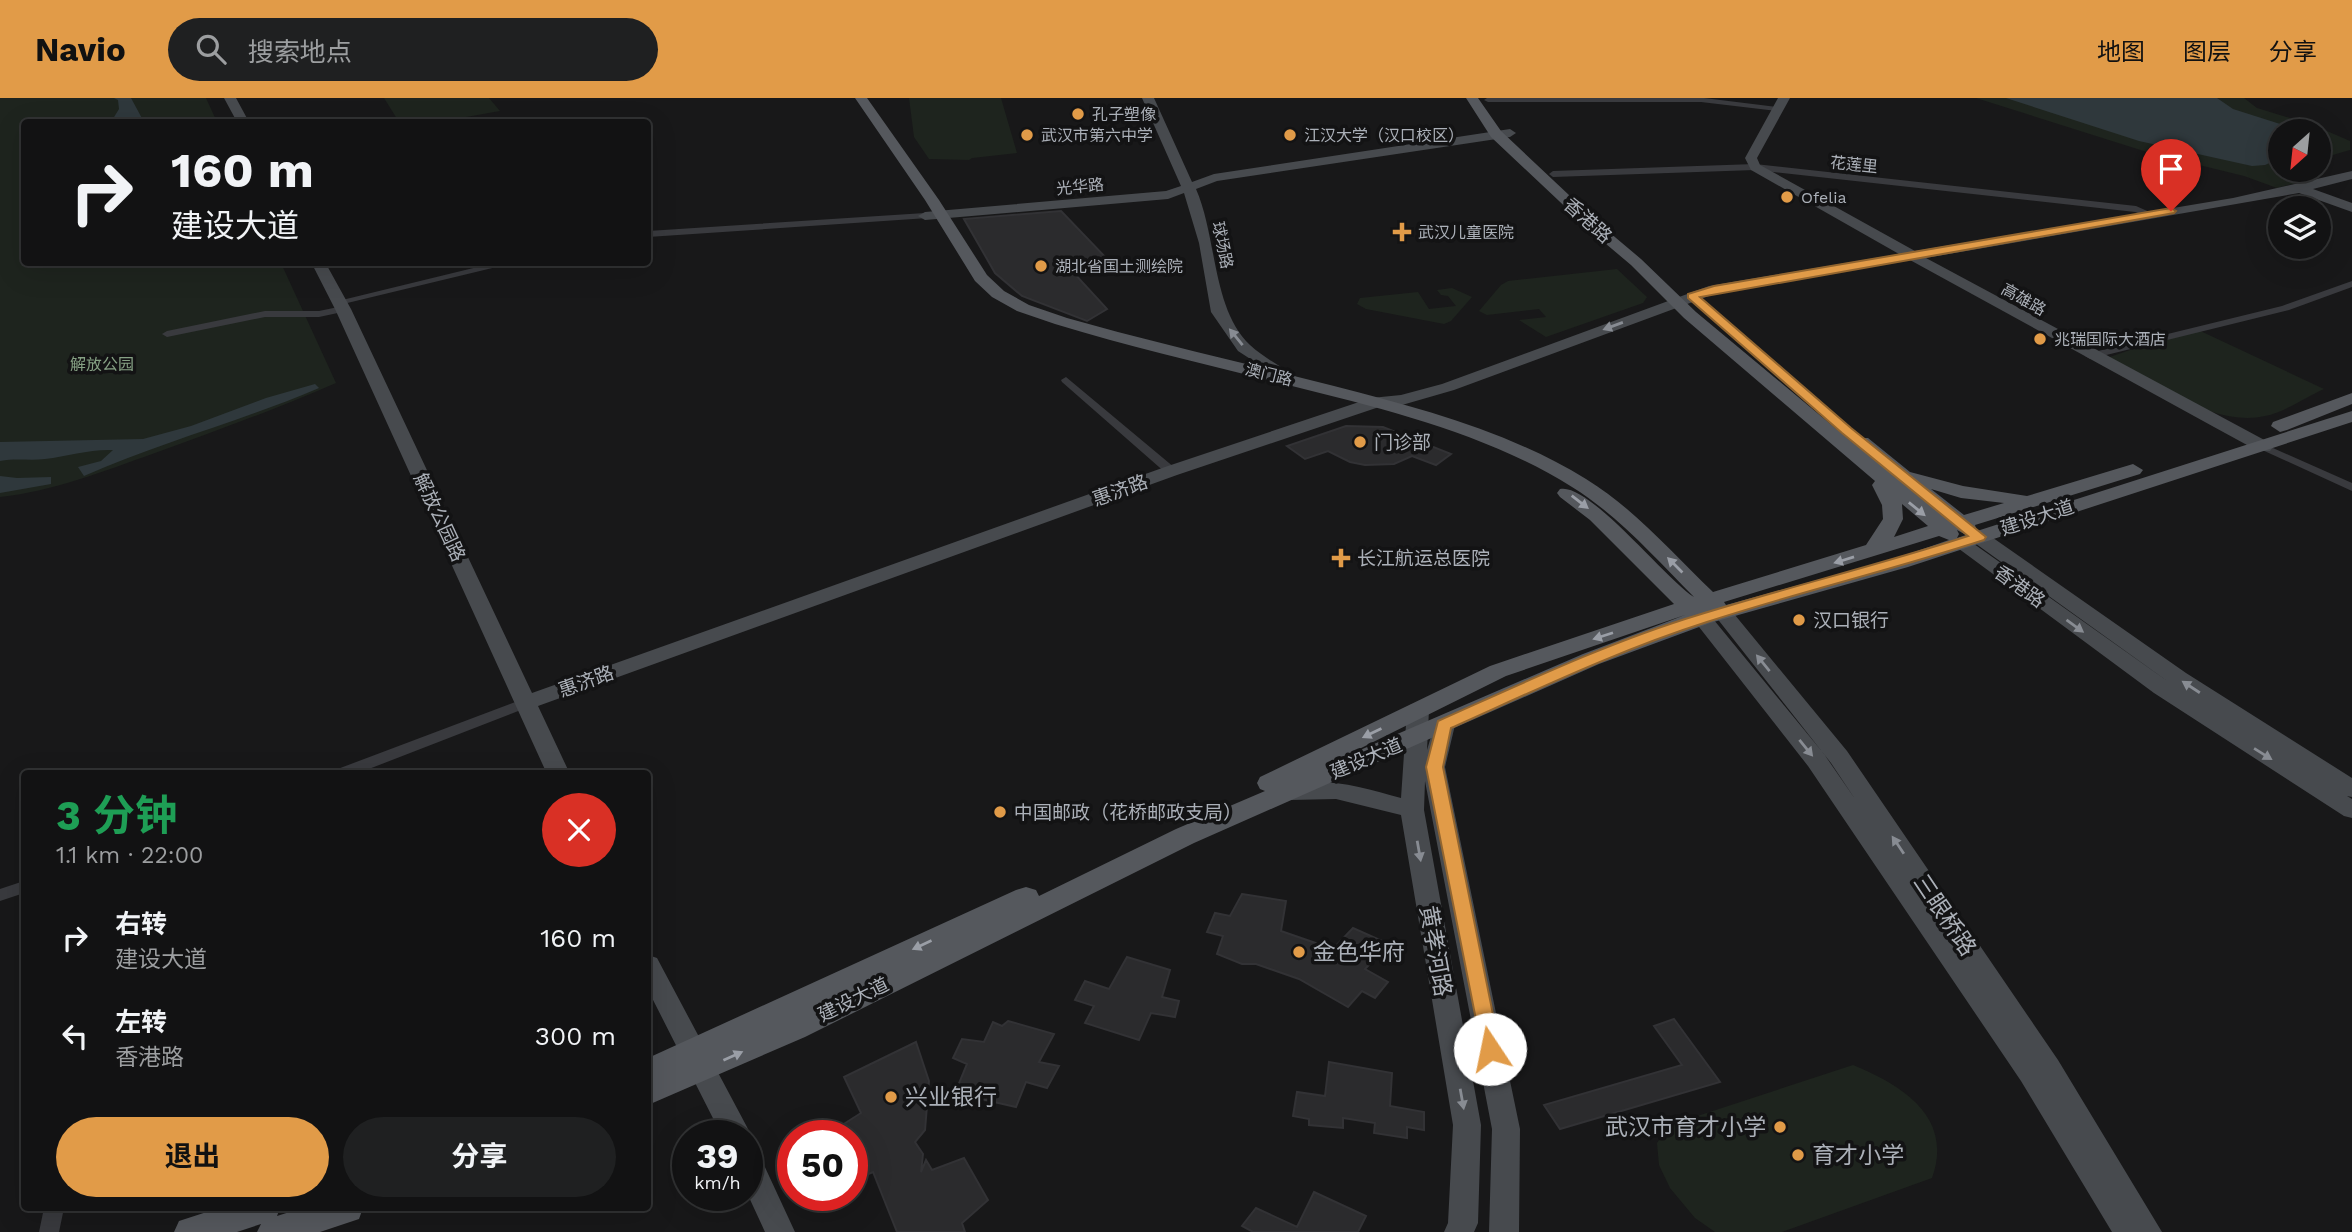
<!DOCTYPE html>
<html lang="zh">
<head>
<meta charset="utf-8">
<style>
	body { margin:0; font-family:"Work Sans","Noto Sans SC",sans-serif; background:#1f2021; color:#f1f3f6; height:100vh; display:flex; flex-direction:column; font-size:26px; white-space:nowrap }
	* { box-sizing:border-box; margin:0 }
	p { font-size:23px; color:#9c9ea0 }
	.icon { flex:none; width:38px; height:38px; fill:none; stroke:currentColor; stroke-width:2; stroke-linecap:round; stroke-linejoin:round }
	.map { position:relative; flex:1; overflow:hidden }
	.panel { position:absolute; left:21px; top:672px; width:630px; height:441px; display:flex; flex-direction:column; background:#121213; border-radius:7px; box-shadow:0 7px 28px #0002,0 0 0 2px #313233 }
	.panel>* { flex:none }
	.hud { position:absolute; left:21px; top:21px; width:630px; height:147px; border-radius:7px; box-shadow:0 7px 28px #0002,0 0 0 2px #313233; background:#121213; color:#f1f3f6; overflow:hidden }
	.needle { width:46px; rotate:207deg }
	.tools { position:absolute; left:2268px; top:21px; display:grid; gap:14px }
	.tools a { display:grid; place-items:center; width:63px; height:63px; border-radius:50%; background:#121213; box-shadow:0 7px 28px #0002,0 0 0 2px #313233; font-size:35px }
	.speed { position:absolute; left:672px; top:1022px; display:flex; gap:14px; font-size:35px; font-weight:700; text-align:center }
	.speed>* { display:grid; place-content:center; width:91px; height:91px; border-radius:50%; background:#121213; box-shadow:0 7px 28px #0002,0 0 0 2px #313233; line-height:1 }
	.speed small { font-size:18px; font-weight:400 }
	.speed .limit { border:10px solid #d22; background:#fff; color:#111 }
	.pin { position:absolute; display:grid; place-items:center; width:60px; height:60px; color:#fff; margin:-72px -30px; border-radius:50% 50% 50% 0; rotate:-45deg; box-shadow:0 0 7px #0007 }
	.pin .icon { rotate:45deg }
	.me { position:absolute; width:77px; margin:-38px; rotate:349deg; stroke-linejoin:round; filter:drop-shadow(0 0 5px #0008) }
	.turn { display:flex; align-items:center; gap:24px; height:147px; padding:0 35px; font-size:32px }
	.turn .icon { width:91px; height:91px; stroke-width:2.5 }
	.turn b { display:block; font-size:49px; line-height:60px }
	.round { display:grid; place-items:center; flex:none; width:74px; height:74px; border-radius:37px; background:#1f2021 }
	.summary { display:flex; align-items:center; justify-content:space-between; height:119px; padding:0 35px }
	h1 { font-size:42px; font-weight:700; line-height:52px; color:#1e9e55 }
	.primary-button { display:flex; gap:14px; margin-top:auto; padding:14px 35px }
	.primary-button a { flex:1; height:80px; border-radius:42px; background:#e19b48; color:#111; font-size:28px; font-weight:700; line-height:80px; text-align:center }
	.primary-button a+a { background:#1f2021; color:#f1f3f6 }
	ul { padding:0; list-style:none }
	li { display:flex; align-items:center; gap:21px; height:98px; padding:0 35px }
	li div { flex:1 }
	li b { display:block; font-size:26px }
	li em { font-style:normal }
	header { display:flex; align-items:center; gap:42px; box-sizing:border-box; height:98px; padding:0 35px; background:#e19b48; color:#111 }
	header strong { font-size:33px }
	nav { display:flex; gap:38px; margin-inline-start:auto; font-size:24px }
	.search { width:490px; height:63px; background:#1f2021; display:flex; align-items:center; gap:18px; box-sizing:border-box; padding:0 24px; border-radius:38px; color:#9c9ea0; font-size:26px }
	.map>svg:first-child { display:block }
</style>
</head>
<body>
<header>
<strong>Navio</strong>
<div class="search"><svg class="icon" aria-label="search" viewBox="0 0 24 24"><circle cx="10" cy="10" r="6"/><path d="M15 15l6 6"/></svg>搜索地点</div>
<nav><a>地图</a><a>图层</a><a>分享</a></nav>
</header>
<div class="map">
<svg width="2352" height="1134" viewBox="0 0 2352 1134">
	<rect width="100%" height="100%" fill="#181819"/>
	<path fill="#1e241e" d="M0,0H206L217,24H24V164L281,165L336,285C276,311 216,333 155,355C104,373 54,393 0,399Z
		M384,0H489L500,13L438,24H399Z
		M909,0H1001L1017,55L972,60L969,62L929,61L914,39Z
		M1976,0H2244L2257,10L2313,27L2350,43V52L2319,61V33H2280V72H2294L2315,80L2277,90L2244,78L2150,55Z
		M1617,171L1647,199L1643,205L1546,239L1519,222L1546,219L1539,211L1487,217L1479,213L1501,187L1508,183Z
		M1452,190L1472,199L1451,223L1444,226L1366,211L1357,206L1360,200L1418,194L1429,211L1456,208L1448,198L1441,197L1437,192Z
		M2194,230L2324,291C2306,299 2285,314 2265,318C2215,330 2147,283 2104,261Z
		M1853,967C1902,987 1954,1019 1932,1080L1782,1134H1715L1695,1120L1670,1090L1659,1067L1657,1045L1670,1027Z"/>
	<path fill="#2f383c" d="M114,0H131L144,24H111L119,11L118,2Z
		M2006,0H2217L2233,11L2302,33H2280V60L2265,67L2252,68L2139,43Z
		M315,286L319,290C242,323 161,344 84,378L78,369L101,363L113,352C90,351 68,358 45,361C30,363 16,360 0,363V344L143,341L191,328L266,300Z
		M0,378L17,380L51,379V386L0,395Z"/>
	<path fill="#2b2b2d" stroke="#323235" stroke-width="2" d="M1061,113L1109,163L1072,173L1107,211L1087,223L1022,198L995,175L964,121Z
		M1346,328L1383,329L1451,356L1436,367L1412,358L1394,366L1365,367L1350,364L1328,353L1305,361L1287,348Z
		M1242,796L1286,803L1281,833L1333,851L1353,830L1389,846L1365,871L1388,884L1375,900L1362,893L1348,909L1299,881L1256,866H1242L1217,856L1223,838L1207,834L1215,815L1230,818Z
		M1127,859L1170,872L1162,899L1179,903L1175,919L1151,915L1139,942L1085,925L1094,908L1075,902L1085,883L1109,891Z
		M1674,921L1720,984L1560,1031L1544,1007L1682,967L1654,928Z
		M1008,923L1054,936L1039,964L1059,968L1047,990L1026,984L1016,1009L955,995L967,966L953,960L962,941L984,944L993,924L1002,928Z
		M916,944L929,983L925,1032L915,1044L923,1056L921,1074L926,1062L932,1072L964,1060L988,1102L962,1125L965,1134H897L873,1074L852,1083V1038H825L861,1015L844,979Z
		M1329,964L1392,975L1390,1008L1424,1014V1032L1407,1029V1040L1374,1035L1375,1025L1343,1020V1030L1309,1027V1021L1293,1018L1297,994L1325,998Z
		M1314,1094L1366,1118L1358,1134H1253L1242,1128L1256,1110L1297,1129Z"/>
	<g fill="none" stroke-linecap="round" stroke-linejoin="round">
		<path fill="#393a3e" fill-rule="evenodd" d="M1487,0H1704L1777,9L1781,11L1777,13L1701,4H1488L1484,2Z
			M1755,66L2136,108L2154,116L2150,119L2135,114L1755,72L1553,79L1549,76L1553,73Z
			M925,115L929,118L928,120L648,139V133Z
			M498,164H517L339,207L334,204Z
			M2352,183V189L2289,212L2090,261L2085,258L2086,256L2282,208Z
			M343,208L348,211L347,213L319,219H265L167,239L162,236L167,233L265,213H319Z
			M1066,279L1175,370V376H1167L1062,284L1061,282Z
			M2264,346L2352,385V393L2260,351V347Z
			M526,600L531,602L533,605L531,608L356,676H333L335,672Z
			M24,783V795L0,803V791Z
			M44,1110H64L59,1134H39Z"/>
		<path fill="#474a4e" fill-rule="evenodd" d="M224,0H236L249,24H237Z
			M1142,0H1154L1192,84L1214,76L1510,31L1516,35L1510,39L1217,83L1196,91C1217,139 1212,211 1250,247C1263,259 1280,268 1295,278L1297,281L1289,286L1238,253L1211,214L1199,145L1184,95L1168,101L925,122L918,118L925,114L1166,93L1181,88Z
			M1778,0H1790L1757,60L1760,67L1915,153L2233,100L2352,73V81L2313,91L2352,105V114L2299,95L1926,160L2270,345L2273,349L2270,353H2258L2214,329L1910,162L1717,195L1454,292L1402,307L1379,309L1177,377L538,608L570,676H547L335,211L311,164H325L351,211L532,595L1165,369L1371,300L1401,297L1442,286L1709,188L1899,156L1751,72L1745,60Z
			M1979,433L1986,435L2186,575L2352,680V699L2347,698L2352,701V720L2344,718L2154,595L1951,445L1960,439L1967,441L2170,585L2240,630L2170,585L1972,443L1970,439Z
			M1723,509L1730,511L1847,653L2058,962L2162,1134H2112L2021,983L1808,668L1692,520L1695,516H1709L1824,656L1855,701L1831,665L1716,519L1713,515L1716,511Z
			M1418,605L1426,607L1429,612L1427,652L1436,622L1444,620L1452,622L1455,627L1445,669L1520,1031L1519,1134H1489L1492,1031L1425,683L1424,712L1481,1027L1478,1125L1474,1134H1444L1448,1125L1453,1027L1401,717L1336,701L1290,702L1282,700L1278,694L1282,688C1321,677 1363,689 1401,700L1407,612L1410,607Z
			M648,857L657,860L747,1029L751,1038L747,1047V1038H722L648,892Z
			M747,1048L757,1052L795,1134H765L747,1095Z"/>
		<path fill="#55585d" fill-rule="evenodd" d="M855,0H867L939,102L987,177L1004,193L1029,207L1067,220C1155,245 1245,265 1334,288C1420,310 1510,334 1586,381C1635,411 1672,455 1713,494L1866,447L1883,421L1882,407L1872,387L1875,383L1684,220L1631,167L1593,135L1491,39L1466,0H1478L1501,33L1603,129L1641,161L1696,214L1852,344L1854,340H1868L1910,374L1963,388L2027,398L2133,366L2143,372L2140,376L1975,427L1977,433L2352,313V324L1908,469L1710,525L1599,566L1194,745L805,939L648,1007V960L1016,792L1026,789L1036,792L1039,798L1176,731L1265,693L1260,691L1257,685L1260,679L1490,568L1674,506L1590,422L1560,399L1557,395L1560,391C1589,384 1666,482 1694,499C1656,461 1619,418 1572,389C1487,336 1388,312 1292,288C1213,268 1134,250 1055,226L1017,213L992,199L975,183L925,102ZM1931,391L1961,400L2004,405L1964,417ZM1902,406L1928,428L1894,439L1903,421ZM1957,432L1966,437L1957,440L1959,436ZM1939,438L1949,442L1894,461L1726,507L1724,504ZM1685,517L1583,556L1337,662L1506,578Z
			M2352,295V306L2287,332L2280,334L2271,328L2273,324Z
			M219,1110H280L277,1118L302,1110H363L359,1121L320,1134H257L261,1126L237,1134H174L179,1123Z"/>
	</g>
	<defs><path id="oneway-solid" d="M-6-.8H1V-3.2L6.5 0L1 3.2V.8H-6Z" transform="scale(1.75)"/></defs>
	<g fill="#888c93">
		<use href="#oneway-solid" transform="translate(1613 228) rotate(160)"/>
		<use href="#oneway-solid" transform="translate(1236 239) rotate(-129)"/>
		<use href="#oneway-solid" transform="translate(2075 528) rotate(36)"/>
		<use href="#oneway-solid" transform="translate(1763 565) rotate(-129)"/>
		<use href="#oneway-solid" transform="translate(2191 589) rotate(-147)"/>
		<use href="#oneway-solid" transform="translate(1806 650) rotate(51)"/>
		<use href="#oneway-solid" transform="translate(2263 656) rotate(32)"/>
		<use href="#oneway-solid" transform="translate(1898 747) rotate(-124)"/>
		<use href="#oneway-solid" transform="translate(1419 753) rotate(80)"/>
		<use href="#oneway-solid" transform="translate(1462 1001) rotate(80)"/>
	</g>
	<g fill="#9a9ea6">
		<use href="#oneway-solid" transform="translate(1580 404) rotate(38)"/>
		<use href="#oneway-solid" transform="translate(1917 411) rotate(39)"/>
		<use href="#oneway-solid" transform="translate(1844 462) rotate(163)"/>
		<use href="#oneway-solid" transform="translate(1675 467) rotate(-135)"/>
		<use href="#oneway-solid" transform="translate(1603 538) rotate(162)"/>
		<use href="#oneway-solid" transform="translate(1372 635) rotate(154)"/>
		<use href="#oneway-solid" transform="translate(922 847) rotate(155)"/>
		<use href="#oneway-solid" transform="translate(733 958) rotate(-24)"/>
	</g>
	<path fill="#e19b48" stroke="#92652f" stroke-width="2" d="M2171,110L2176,113L2174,115L1700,199L1851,330L1986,439L1984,442C1892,472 1799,494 1707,524C1619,552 1536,592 1451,630L1443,669L1500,951L1497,957L1490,960L1483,957L1426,669L1438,623C1523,585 1609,544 1698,517C1788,489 1879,467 1968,438L1842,335L1688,200V196L1714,188Z"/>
	<g fill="#e19b48" stroke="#131314" stroke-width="2.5">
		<circle cx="1078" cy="16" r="7"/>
		<circle cx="1027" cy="37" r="7"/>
		<circle cx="1290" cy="37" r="7"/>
		<circle cx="1787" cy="99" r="7"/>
		<path d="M1398.5 123.5h7v7h7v7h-7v7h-7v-7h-7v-7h7z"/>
		<circle cx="1041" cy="168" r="7"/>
		<circle cx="2040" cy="241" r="7"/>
		<circle cx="1360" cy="344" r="7"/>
		<path d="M1337.5 449.5h7v7h7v7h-7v7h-7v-7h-7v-7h7z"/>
		<circle cx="1799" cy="522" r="7"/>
		<circle cx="1000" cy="714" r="7"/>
		<circle cx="1299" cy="854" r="7"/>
		<circle cx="891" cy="999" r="7"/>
		<circle cx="1780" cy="1029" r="7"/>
		<circle cx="1798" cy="1057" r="7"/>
	</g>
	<g text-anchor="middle" stroke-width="7" stroke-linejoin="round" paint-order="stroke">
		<g font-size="16" fill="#abb0b8" stroke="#131314" text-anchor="start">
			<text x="1092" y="22">孔子塑像</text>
			<text x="1041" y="43">武汉市第六中学</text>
			<text x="1304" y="43">江汉大学（汉口校区）</text>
			<text x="1801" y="105">Ofelia</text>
			<text x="1418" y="140">武汉儿童医院</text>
			<text x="1055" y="174">湖北省国土测绘院</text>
			<text x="2054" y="247">兆瑞国际大酒店</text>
		</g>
		<g font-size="16" fill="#abb0b8" stroke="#131314">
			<text transform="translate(1854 66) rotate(6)" y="6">花莲里</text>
			<text transform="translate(1080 88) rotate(-6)" y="6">光华路</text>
			<text transform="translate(1223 147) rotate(78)" y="6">球场路</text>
			<text transform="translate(2024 201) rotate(29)" y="6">高雄路</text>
			<text transform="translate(1269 276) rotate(14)" y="6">澳门路</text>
		</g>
		<g font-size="16" fill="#86a184" stroke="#131314">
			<text x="102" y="272">解放公园</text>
		</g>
		<g font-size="19" fill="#abb0b8" stroke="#131314">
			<text transform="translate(1588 122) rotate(42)" y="7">香港路</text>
			<text transform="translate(1120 392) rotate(-20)" y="7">惠济路</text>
			<text transform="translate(440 419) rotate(65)" y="7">解放公园路</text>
			<text transform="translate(2037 419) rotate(-18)" y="7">建设大道</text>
			<text transform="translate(2020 488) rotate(36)" y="7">香港路</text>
			<text transform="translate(586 583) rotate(-20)" y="7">惠济路</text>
			<text transform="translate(1366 660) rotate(-23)" y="7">建设大道</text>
			<text transform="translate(853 901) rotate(-26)" y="7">建设大道</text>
		</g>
		<g font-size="19" fill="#abb0b8" stroke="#131314" text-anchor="start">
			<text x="1374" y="351">门诊部</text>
			<text x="1357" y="467">长江航运总医院</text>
			<text x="1813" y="529">汉口银行</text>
			<text x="1014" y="721">中国邮政（花桥邮政支局）</text>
		</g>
		<g font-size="23" fill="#abb0b8" stroke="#131314">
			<text transform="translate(1945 817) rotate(56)" y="8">三眼桥路</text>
			<text transform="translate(1436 853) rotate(80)" y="8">黄孝河路</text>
		</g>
		<g font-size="23" fill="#abb0b8" stroke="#131314" text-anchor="start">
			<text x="1313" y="862">金色华府</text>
			<text x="905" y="1007">兴业银行</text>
			<text x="1766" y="1037" text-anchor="end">武汉市育才小学</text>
			<text x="1812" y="1065">育才小学</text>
		</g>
	</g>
</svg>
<div class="tools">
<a><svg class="needle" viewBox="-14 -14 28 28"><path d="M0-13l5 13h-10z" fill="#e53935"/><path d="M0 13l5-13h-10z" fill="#9c9ea0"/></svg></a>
<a><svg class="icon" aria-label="layers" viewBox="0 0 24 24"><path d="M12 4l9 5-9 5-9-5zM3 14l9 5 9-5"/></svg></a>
</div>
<div class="speed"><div>39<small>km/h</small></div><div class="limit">50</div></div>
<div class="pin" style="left:2171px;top:113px;background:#d93025"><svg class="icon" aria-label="arrive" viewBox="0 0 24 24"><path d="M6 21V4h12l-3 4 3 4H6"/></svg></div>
<svg class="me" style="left:1490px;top:951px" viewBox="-20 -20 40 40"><circle r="19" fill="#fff"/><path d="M0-13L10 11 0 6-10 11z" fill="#e19b48"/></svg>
<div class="hud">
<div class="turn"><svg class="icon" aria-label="right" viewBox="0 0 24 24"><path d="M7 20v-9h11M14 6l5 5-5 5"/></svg><div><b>160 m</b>建设大道</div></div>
</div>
<section class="panel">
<div class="summary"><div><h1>3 分钟</h1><p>1.1 km · 22:00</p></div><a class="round" style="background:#d93025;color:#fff"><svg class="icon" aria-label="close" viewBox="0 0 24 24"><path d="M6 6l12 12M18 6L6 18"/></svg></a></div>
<ul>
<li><svg class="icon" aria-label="right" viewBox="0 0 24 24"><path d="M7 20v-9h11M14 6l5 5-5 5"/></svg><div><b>右转</b><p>建设大道</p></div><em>160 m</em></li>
<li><svg class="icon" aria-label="left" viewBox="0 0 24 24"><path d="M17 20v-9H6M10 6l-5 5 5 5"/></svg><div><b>左转</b><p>香港路</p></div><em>300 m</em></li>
</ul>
<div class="primary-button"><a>退出</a><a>分享</a></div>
</section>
</div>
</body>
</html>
